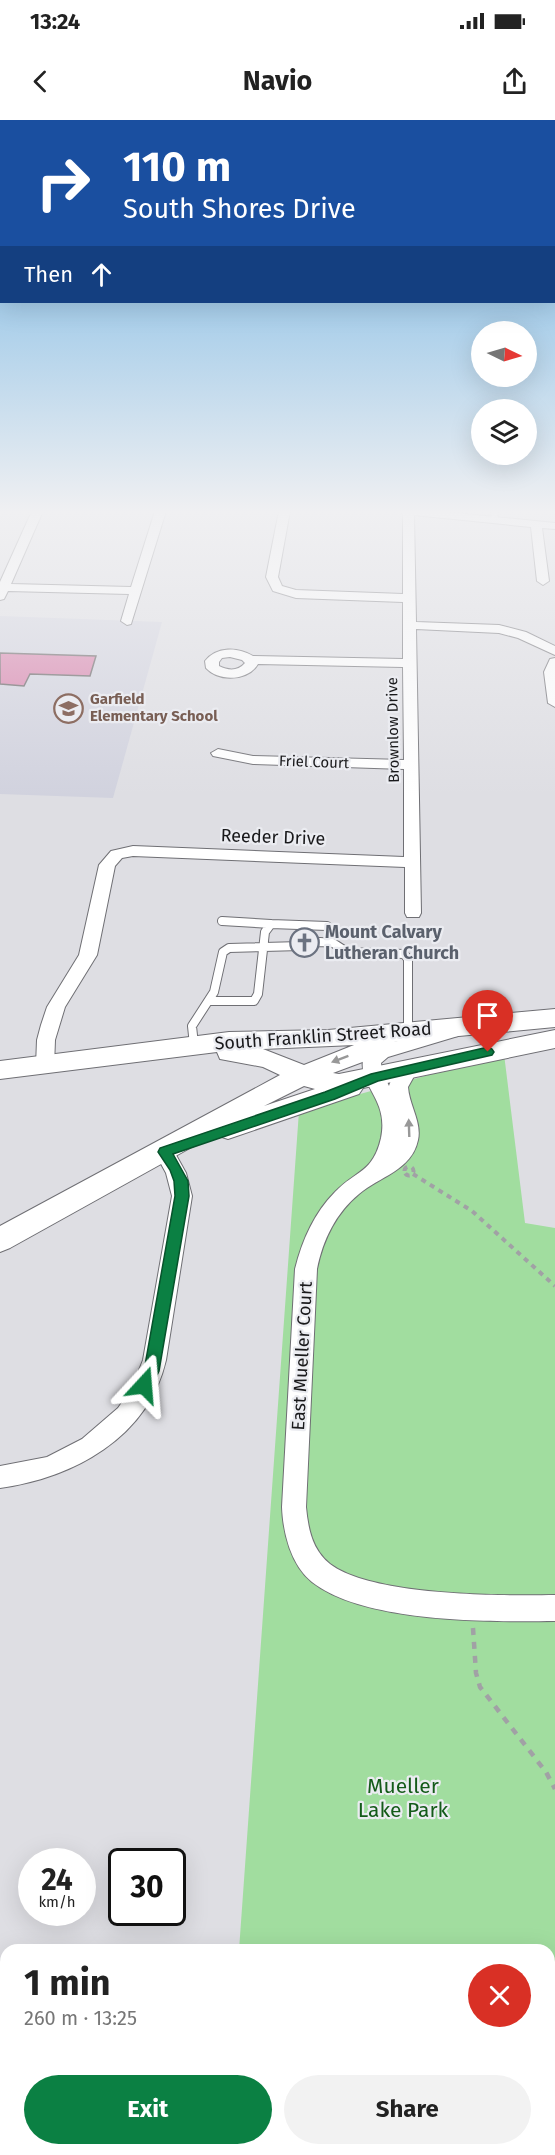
<!DOCTYPE html>
<html lang="en">
<head>
<meta charset="utf-8">
<style>
	body { margin:0; font-family:"Fira Sans",sans-serif; background:#f2f2f2; color:#222; height:100vh; display:flex; flex-direction:column; font-size:22px; white-space:nowrap }
	* { box-sizing:border-box; margin:0 }
	p { font-size:20px; color:#767676 }
	.icon { flex:none; width:33px; height:33px; fill:none; stroke:currentColor; stroke-width:2; stroke-linecap:round; stroke-linejoin:round }
	.map { position:relative; flex:1; overflow:hidden }
	.side { position:absolute; left:0px; top:1824px; width:555px; height:212px; display:flex; flex-direction:column; background:#fff; border-radius:18px 18px 0 0; box-shadow:0 6px 24px #0002 }
	.side>* { flex:none }
	.top-card { position:absolute; left:0px; top:0px; width:555px; height:183px; box-shadow:0 6px 24px #0002; background:#1a4fa0; color:#fff; overflow:hidden }
	.needle { width:39px; rotate:95deg }
	.fabs { position:absolute; left:471px; top:201px; display:grid; gap:12px }
	.fabs a { display:grid; place-items:center; width:66px; height:66px; border-radius:50%; background:#fff; box-shadow:0 6px 24px #0002; font-size:30px }
	.speed { position:absolute; left:18px; top:1728px; display:flex; gap:12px; font-size:30px; font-weight:700; text-align:center }
	.speed>* { display:grid; place-content:center; width:78px; height:78px; border-radius:50%; background:#fff; box-shadow:0 6px 24px #0002; line-height:1 }
	.speed small { font-size:15px; font-weight:400 }
	.speed .limit { border:3px solid #111; border-radius:9px; background:#fff; color:#111 }
	.pin { position:absolute; display:grid; place-items:center; width:51px; height:51px; color:#fff; margin:-62px -26px; border-radius:50% 50% 50% 0; rotate:-45deg; box-shadow:0 0 6px #0007 }
	.pin .icon { rotate:45deg }
	.me { position:absolute; width:66px; margin:-33px; rotate:19deg; stroke-linejoin:round; filter:drop-shadow(0 0 4px #0008) }
	.turn { display:flex; align-items:center; gap:21px; height:126px; padding:0 24px; font-size:27px }
	.turn .icon { width:78px; height:78px; stroke-width:2.5 }
	.turn b { display:block; font-size:42px; line-height:51px }
	.then { display:flex; align-items:center; height:57px; padding:0 24px; background:#0003; gap:12px; font-size:22px }
	.round { display:grid; place-items:center; flex:none; width:63px; height:63px; border-radius:32px; background:#f2f2f2 }
	.summary { display:flex; align-items:center; justify-content:space-between; height:102px; padding:0 24px }
	h1 { font-size:36px; font-weight:700; line-height:45px }
	.primary-button { display:flex; gap:12px; margin-top:auto; padding:12px 24px }
	.primary-button a { flex:1; height:69px; border-radius:36px; background:#0b8043; color:#fff; font-size:24px; font-weight:700; line-height:69px; text-align:center }
	.primary-button a+a { background:#f2f2f2; color:#222 }
	.status { display:flex; justify-content:space-between; align-items:center; height:42px; padding:0 30px; background:#fff; direction:ltr }
	.status svg { height:16px; fill:currentColor }
	header { display:flex; justify-content:space-between; align-items:center; height:78px; padding:0 24px; background:#fff; font-size:27px; font-weight:700 }
	.map>svg:first-child { display:block }
</style>
</head>
<body>
<div class="status"><b>13:24</b><svg viewBox="0 0 49 12"><path d="M0 12V9h3v3zM5 12V6h3v6zM10 12V3h3v9zM15 12V0h3v12zM26 1h20v11H26zM47 4h2v5h-2z"/></svg></div>
<header><svg class="icon" aria-label="back" viewBox="0 0 24 24"><path d="M15 5l-7 7 7 7"/></svg>Navio<svg class="icon" aria-label="share" viewBox="0 0 24 24"><path d="M12 15V3M7 8l5-5 5 5M5 13v7h14v-7"/></svg></header>
<div class="map">
<svg width="555" height="2035" viewBox="0 0 555 2035">
	<rect width="100%" height="100%" fill="#dedee3"/>
	<path fill="#d1d2de" d="M0,496L162,502L113,678L0,674Z"/>
	<path fill="#a1dd9f" d="M504,934L525,1103L555,1108V2035H224L225,2030H549V1830H239L299,991Z"/>
	<path fill="#d880ab" stroke="#635e60" stroke-width="1.5" d="M0,533L96,536L90,556L30,554L24,566L0,564Z"/>
	<g fill="none" stroke-linecap="round" stroke-linejoin="round">
		<defs>
			<path id="lane-far1" d="M494,391L495,400"/>
			<path id="lane" d="M222,801L271,804
				M212,881H254L258,874L265,812L271,804L327,806
				M194,925L192,906L214,872L223,832L229,828L301,826L320,822L333,823L347,832L404,834L408,839V911"/>
			<path id="street" d="M32,391H43L11,464L131,467L155,391H166L131,504L127,505L121,501L129,474L8,471L4,479L0,480V462Z
				M279,391H290L278,457L282,466L296,470L403,474V394L399,391H435L555,403V409L542,408L549,461L543,465L537,461L531,407L414,395L416,502L499,505L526,512L555,526V535L518,518L499,513L416,509L421,793L419,797H407L405,793V747L133,736L122,738L115,746L97,835L65,887L55,920L54,946L52,951L45,953L38,951L36,946L37,920L41,905L47,887L79,835L99,745L111,731L133,726L404,737V649L253,644L213,636L211,633L218,629L253,636L404,640L403,547L258,544C248,561 219,562 206,548L205,541C217,526 238,527 253,536L403,539V482L296,478L273,471L266,457ZM230,537L242,540L245,543C238,551 229,551 219,546V542L222,538Z
				M555,538V587L548,583L544,552L550,539Z
				M452,906L458,908L461,912L458,916L388,937L381,943L382,951L389,966C393,954 400,942 415,946L417,951L408,967C409,985 422,1002 418,1020C412,1050 379,1057 359,1074C335,1094 323,1120 317,1149L306,1387C308,1408 312,1430 330,1444C372,1476 502,1476 555,1475V1501C491,1502 364,1503 312,1462C291,1445 283,1413 282,1387L295,1149C302,1121 314,1093 335,1072C356,1050 373,1053 381,1018C389,979 359,967 363,940L376,927Z
				M164,1024L171,1026L186,1053L192,1076L166,1240C148,1318 73,1358 0,1368V1346L47,1337L82,1319L118,1288L132,1268L143,1240L172,1076L166,1053L154,1031L157,1026Z"/>
			<path id="secondary" d="M555,889V907L394,922L396,925L392,931L333,953L339,954L555,910V928L363,968L359,974L228,1019L219,1016L217,1013L10,1128L0,1132V1106L280,955L263,947L220,939L217,932L0,959V941L229,912L328,910ZM354,925L304,945L263,929ZM304,966L315,969L264,986Z"/>
		</defs>
		<use href="#lane-far1" stroke="#6f6f74" stroke-width="8"/>
		<use href="#lane" stroke="#6f6f74" stroke-width="10"/>
		<use href="#street" stroke="#6f6f74" stroke-width="2"/>
		<use href="#secondary" stroke="#6f6f74" stroke-width="2"/>
		<path stroke="#a1a1a5" stroke-width="4" stroke-dasharray="5 5" stroke-linecap="butt" d="M404.5 1051a4.5 4.5 0 1 1 9 0a4.5 4.5 0 1 1-9 0Z
			M413,1054L472,1091L555,1166"/>
		<path stroke="#a1a1a5" stroke-width="4.5" stroke-dasharray="7 7" stroke-linecap="butt" d="M473,1508L476,1553L480,1567L546,1652L555,1669"/>
		<use href="#lane-far1" stroke="#fff" stroke-width="6"/>
		<use href="#lane" stroke="#fff" stroke-width="8"/>
		<use href="#street" fill="#fff" fill-rule="evenodd"/>
		<use href="#secondary" fill="#fff" fill-rule="evenodd"/>
	</g>
	<defs><path id="oneway-solid" d="M-6-.8H1V-3.2L6.5 0L1 3.2V.8H-6Z" transform="scale(1.5)"/></defs>
	<g fill="#989898">
		<use href="#oneway-solid" transform="translate(340 939) rotate(159)"/>
		<use href="#oneway-solid" transform="translate(409 1008) rotate(-92)"/>
	</g>
	<linearGradient id="sky" x2="0" y2="1"><stop stop-color="#64aee2"/><stop offset="0.58" stop-color="#f0f0f2"/><stop offset="1" stop-color="#f0f0f2" stop-opacity="0"/></linearGradient>
	<rect width="555" height="676" fill="url(#sky)"/>
	<path fill="#0b8043" stroke="#07532c" stroke-width="1.5" d="M488,927L492,929L494,932L492,935L378,961L335,979L173,1034L188,1061L189,1076L159,1251L150,1270L144,1272L139,1270L136,1265L144,1251L175,1076L174,1061L170,1050L158,1032L160,1028L325,972L371,954Z"/>
	<defs>
		<symbol id="school-ring" viewBox="-11 -11 22 22"><circle r="9.5" fill="#ebecf1" stroke="#8d6e63" stroke-width="1.5"/><path d="M0-5L7-2L0 1L-7-2ZM-4 1L0 2.5L4 1V4Q0 6-4 4Z" fill="#8d6e63"/></symbol>
		<symbol id="church-ring" viewBox="-11 -11 22 22"><circle r="9.5" fill="#ebecf1" stroke="#6b7280" stroke-width="1.5"/><path d="M-1.2-6h2.4v3.5h3.3v2.4h-3.3V6h-2.4V-.1h-3.3v-2.4h3.3Z" fill="#6b7280"/></symbol>
	</defs>
	<g fill-rule="evenodd">
		<use href="#school-ring" x="52" y="572" width="33" height="33"/>
		<use href="#church-ring" x="288" y="806" width="33" height="33"/>
	</g>
	<g text-anchor="middle" stroke-width="4.5" stroke-linejoin="round" paint-order="stroke">
		<g font-size="15" font-weight="bold" fill="#785e54" stroke="#ebecf1" text-anchor="start">
			<text x="90" y="584">Garfield<tspan x="90" dy="17">Elementary School</tspan></text>
		</g>
		<g font-size="15" fill="#19191b" stroke="#ebecf1">
			<text transform="translate(393 610) rotate(-91)" y="5">Brownlow Drive</text>
			<text transform="translate(314 642) rotate(2)" y="5">Friel Court</text>
		</g>
		<g font-size="18" fill="#19191b" stroke="#ebecf1">
			<text transform="translate(273 717) rotate(2)" y="6">Reeder Drive</text>
			<text transform="translate(323 916) rotate(-4)" y="6">South Franklin Street Road</text>
			<text transform="translate(302 1236) rotate(-87)" y="6">East Mueller Court</text>
		</g>
		<g font-size="18" font-weight="bold" fill="#5b616d" stroke="#ebecf1" text-anchor="start">
			<text x="325" y="818">Mount Calvary<tspan x="325" dy="21">Lutheran Church</tspan></text>
		</g>
		<g font-size="21" fill="#145b19" stroke="#ebecf1">
			<text x="403" y="1673">Mueller<tspan x="403" dy="24">Lake Park</tspan></text>
		</g>
	</g>
</svg>
<div class="fabs">
<a><svg class="needle" viewBox="-14 -14 28 28"><path d="M0-13l5 13h-10z" fill="#e53935"/><path d="M0 13l5-13h-10z" fill="#767676"/></svg></a>
<a><svg class="icon" aria-label="layers" viewBox="0 0 24 24"><path d="M12 4l9 5-9 5-9-5zM3 14l9 5 9-5"/></svg></a>
</div>
<div class="speed"><div>24<small>km/h</small></div><div class="limit">30</div></div>
<div class="pin" style="left:488px;top:932px;background:#d93025"><svg class="icon" aria-label="arrive" viewBox="0 0 24 24"><path d="M6 21V4h12l-3 4 3 4H6"/></svg></div>
<svg class="me" style="left:144px;top:1265px" viewBox="-20 -20 40 40"><path d="M0-17L14 15 0 8-14 15z" fill="#0b8043" stroke="#fff" stroke-width="4"/></svg>
<div class="top-card">
<div class="turn"><svg class="icon" aria-label="right" viewBox="0 0 24 24"><path d="M7 20v-9h11M14 6l5 5-5 5"/></svg><div><b>110 m</b>South Shores Drive</div></div>
<div class="then">Then<svg class="icon" aria-label="ahead" viewBox="0 0 24 24"><path d="M12 20V5M6 11l6-6 6 6"/></svg></div>
</div>
<section class="side">
<div class="summary"><div><h1>1 min</h1><p>260 m · 13:25</p></div><a class="round" style="background:#d93025;color:#fff"><svg class="icon" aria-label="close" viewBox="0 0 24 24"><path d="M6 6l12 12M18 6L6 18"/></svg></a></div>
<div class="primary-button"><a>Exit</a><a>Share</a></div>
</section>
</div>
</body>
</html>
